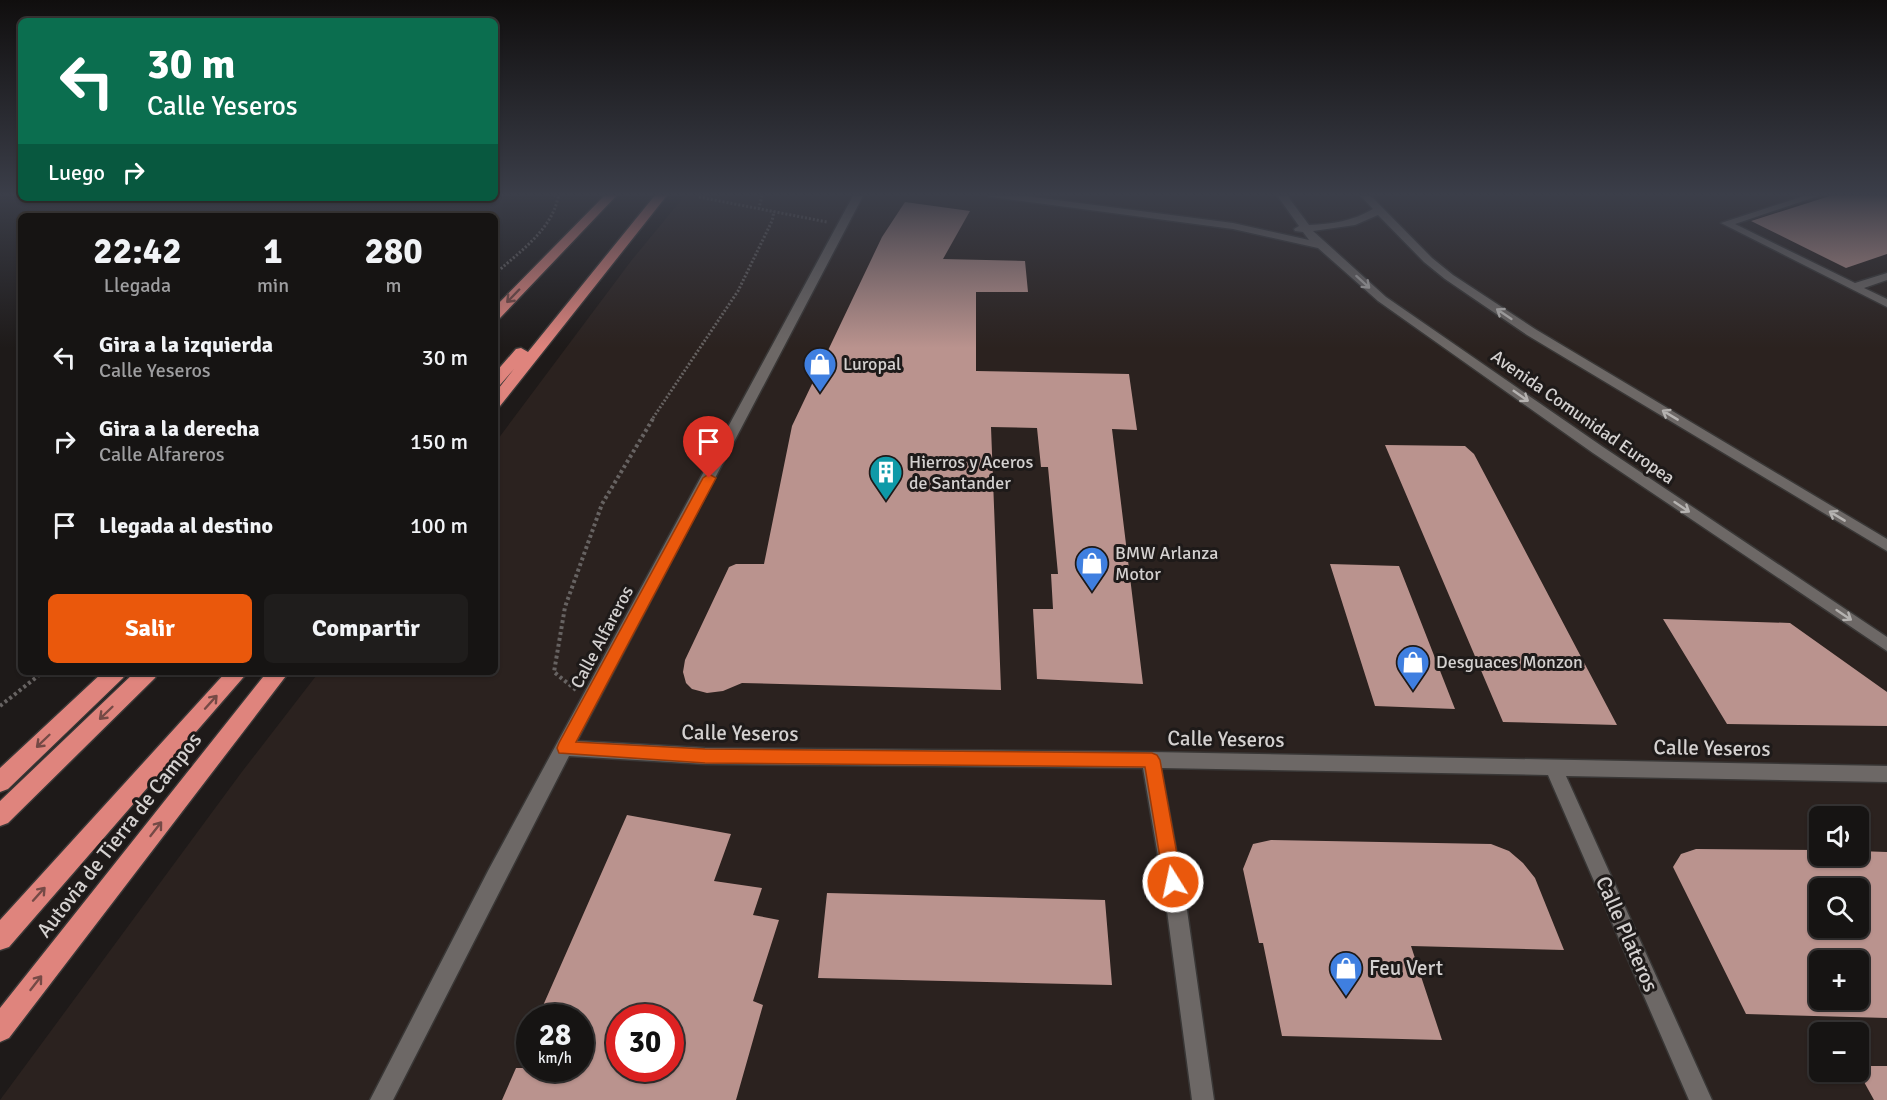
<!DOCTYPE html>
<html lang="es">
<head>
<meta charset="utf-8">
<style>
	body { margin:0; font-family:Signika,sans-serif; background:#1f1d1c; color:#f1f3f6; height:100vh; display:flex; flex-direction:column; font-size:22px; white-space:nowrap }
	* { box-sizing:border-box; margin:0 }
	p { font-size:20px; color:#9e9ea0 }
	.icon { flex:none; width:33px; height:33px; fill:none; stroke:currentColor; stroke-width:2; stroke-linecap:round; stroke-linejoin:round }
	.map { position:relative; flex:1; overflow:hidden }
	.details { position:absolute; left:18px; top:213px; width:480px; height:462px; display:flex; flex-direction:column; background:#161413; border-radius:9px; box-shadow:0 2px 4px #0004,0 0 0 2px #353333 }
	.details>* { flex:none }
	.top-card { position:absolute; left:18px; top:18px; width:480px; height:183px; border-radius:9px; box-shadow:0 2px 4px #0004,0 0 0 2px #353333; background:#0b6e4f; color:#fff; overflow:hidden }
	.fabs { position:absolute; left:1809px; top:806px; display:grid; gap:12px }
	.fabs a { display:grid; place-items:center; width:60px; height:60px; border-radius:9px; background:#161413; box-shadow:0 2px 4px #0004,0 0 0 2px #353333; font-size:30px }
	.speed { position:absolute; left:516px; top:1004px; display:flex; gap:12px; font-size:30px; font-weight:700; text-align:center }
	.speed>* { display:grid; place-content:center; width:78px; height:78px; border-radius:50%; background:#161413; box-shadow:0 2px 4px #0004,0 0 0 2px #353333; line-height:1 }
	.speed small { font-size:15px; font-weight:400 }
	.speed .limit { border:9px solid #d22; background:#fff; color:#111 }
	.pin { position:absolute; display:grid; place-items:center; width:51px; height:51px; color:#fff; margin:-62px -26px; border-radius:50% 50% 50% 0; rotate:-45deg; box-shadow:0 0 6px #0007 }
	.pin .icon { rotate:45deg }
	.me { position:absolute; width:66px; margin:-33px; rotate:350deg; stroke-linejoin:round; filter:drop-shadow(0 0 4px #0008) }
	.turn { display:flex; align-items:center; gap:21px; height:126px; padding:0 30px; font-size:27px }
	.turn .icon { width:78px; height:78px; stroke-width:2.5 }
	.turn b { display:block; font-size:42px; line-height:51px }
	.then { display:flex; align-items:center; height:57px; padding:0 30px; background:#0003; gap:12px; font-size:22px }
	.eta { display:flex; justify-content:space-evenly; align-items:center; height:102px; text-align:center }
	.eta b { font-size:36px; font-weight:700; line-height:42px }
	.primary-button { display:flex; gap:12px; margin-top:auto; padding:12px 30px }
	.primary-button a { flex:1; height:69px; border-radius:9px; background:#ea580c; color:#fff; font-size:24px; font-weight:700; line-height:69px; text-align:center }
	.primary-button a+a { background:#1f1d1c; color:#f1f3f6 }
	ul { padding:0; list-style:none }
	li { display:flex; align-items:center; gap:18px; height:84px; padding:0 30px }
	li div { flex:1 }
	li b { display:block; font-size:22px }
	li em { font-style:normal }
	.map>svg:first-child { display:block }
</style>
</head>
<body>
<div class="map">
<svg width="1887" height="1100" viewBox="0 0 1887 1100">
	<rect width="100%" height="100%" fill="#1e1a19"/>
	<path fill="#2b221f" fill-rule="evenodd" d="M686,194H1887V1100H0L241,773L319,672H495V443L631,261ZM1820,816H1858V855H1820ZM1820,888H1858V927H1820ZM1820,960H1858V999H1820ZM530,1017H580V1068H530ZM620,1017H670V1068H620ZM1820,1032H1858V1071H1820Z"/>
	<path fill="#ba938e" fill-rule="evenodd" d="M1836,194H1880L1887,197V254L1846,268L1751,221Z
		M905,202L970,211L943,259L1025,261L1028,292H976V371L1129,374L1137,430L1112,429L1143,684L1037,679L1033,609H1053L1051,574H1058L1048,467H1041L1037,428L991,427L1001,690L742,683L723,691L707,693L692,689L686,683L683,672L685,660L729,567L736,564H764L792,426L882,237Z
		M1385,445L1465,446L1474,454L1617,725L1503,722Z
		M1330,564L1399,566L1455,709L1375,706Z
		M1663,619L1790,623L1887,692V726L1727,724Z
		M627,815L731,834L714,881L762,888L753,915L779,920L753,1001L763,1005L736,1100H502L516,1068H580V1017H538ZM620,1017H670V1068H620Z
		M1271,840L1491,844L1509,851L1523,863L1535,878L1564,950L1411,946L1442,1040L1282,1036L1263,943H1259L1243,869L1253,844Z
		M1696,849L1820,850V855H1858V851L1887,852V1018L1746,1014L1673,867L1681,854ZM1820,888H1858V927H1820ZM1820,960H1858V999H1820Z
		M827,893L1105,900L1112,985L818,978Z
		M1858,1066H1887V1100H1874L1858,1071Z"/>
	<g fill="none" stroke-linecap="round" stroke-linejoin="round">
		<defs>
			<path id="minor" d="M854,194H864L577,741L705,748L1151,752L1887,766V782L1566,776L1712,1100H1689L1548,775L1161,768L1186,903L1214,1100H1192L1166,903L1143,768L705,764L569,756L393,1100H370L489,869Z
				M986,194H1011L1233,223L1309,240L1303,232L1295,231L1294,229L1299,226L1276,194H1286L1309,225C1332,224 1353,221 1373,209L1359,194H1369L1432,258L1453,275L1535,329L1887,539V551L1527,335L1445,279L1424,262L1378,215L1355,225L1313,231L1386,297L1603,447L1887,637V651L1593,453L1378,301L1318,248L1233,229L991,197Z
				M1810,194H1824L1735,224L1855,283L1887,273V280L1864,288L1887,299V307L1721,223Z"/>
			<path id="highway" d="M606,194H618L500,318L495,319V307Z
				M656,194H668L500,406L495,408V393L514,369L500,385L495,387V373L516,349L521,348L528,352Z
				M103,672H126L123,678L8,789L0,792V768Z
				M135,672H158L155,678L8,823L0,826V801Z
				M226,672H248L9,947L0,950V920Z
				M267,672H289L9,1038L0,1042V1008Z"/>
		</defs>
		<use href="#minor" stroke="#393736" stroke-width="3"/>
		<use href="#highway" stroke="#393736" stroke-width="3"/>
		<path stroke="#676362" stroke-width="3" stroke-dasharray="2 2" stroke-linecap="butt" d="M758,194L762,196L759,208
			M699,197L827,222
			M495,274C519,252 552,230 558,197L553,194
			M653,418L738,291L772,221L774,211"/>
		<path stroke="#676362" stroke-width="4" stroke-dasharray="3 3" stroke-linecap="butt" d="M576,690L554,672L565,607L602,504L654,417
			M0,706L43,672"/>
		<use href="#minor" fill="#6d6866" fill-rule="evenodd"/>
		<use href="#highway" fill="#df847d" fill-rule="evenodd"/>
	</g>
	<defs><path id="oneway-shaft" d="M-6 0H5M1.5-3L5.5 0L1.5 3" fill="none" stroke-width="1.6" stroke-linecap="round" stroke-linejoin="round" transform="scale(1.5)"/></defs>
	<g stroke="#b5b2b0">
		<use href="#oneway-shaft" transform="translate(1363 282) rotate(42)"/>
		<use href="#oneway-shaft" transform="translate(1504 314) rotate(-146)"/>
		<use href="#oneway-shaft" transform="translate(1521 396) rotate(35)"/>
		<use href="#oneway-shaft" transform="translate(1670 415) rotate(-149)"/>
		<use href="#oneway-shaft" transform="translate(1682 507) rotate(34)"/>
		<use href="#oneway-shaft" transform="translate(1837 516) rotate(-149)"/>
		<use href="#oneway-shaft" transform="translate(1844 615) rotate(34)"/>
	</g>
	<g stroke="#754a46">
		<use href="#oneway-shaft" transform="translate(513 296) rotate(134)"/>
		<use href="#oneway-shaft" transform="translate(211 702) rotate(-48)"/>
		<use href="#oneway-shaft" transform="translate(106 713) rotate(136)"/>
		<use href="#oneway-shaft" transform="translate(43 741) rotate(136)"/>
		<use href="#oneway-shaft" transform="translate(156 829) rotate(-52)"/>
		<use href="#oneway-shaft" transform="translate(39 894) rotate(-48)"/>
		<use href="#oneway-shaft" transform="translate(36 983) rotate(-52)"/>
	</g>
	<linearGradient id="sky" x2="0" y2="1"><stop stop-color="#100e0e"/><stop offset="0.56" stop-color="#3b3e49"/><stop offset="1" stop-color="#3b3e49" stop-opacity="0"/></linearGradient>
	<rect width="1887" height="348" fill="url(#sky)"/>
	<path fill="#ea580c" stroke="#983908" stroke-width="1.5" d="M709,474L716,478L576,742L705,749L1152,753L1157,755L1160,760L1182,882L1179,888L1173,891L1166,888L1164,882L1145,767L705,763L559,753L557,748L559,743L703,478Z"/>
	<defs>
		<symbol id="shop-pin" viewBox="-11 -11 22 30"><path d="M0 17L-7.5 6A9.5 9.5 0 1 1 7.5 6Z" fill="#3f7fe0" stroke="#1e1a19"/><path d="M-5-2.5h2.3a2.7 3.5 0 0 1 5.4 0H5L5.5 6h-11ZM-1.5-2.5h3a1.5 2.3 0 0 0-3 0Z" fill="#fff"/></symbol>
		<symbol id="building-pin" viewBox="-11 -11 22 30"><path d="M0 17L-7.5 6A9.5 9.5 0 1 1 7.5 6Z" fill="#0f9aa8" stroke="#1e1a19"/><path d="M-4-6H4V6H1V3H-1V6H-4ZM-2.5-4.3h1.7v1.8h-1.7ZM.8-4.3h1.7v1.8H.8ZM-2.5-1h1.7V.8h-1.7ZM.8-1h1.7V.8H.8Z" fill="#fff"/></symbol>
	</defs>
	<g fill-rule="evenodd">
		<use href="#shop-pin" x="801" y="345" width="38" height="52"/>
		<use href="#building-pin" x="867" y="453" width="38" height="52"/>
		<use href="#shop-pin" x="1073" y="544" width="38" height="52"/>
		<use href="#shop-pin" x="1394" y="643" width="38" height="52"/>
		<use href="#shop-pin" x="1327" y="949" width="38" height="52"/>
	</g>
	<g text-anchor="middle" stroke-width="6" stroke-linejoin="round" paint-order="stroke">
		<g font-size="18" fill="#d4d1d0" stroke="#1e1a19" text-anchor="start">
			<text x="843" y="370">Luropal</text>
			<text x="909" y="468">Hierros y Aceros<tspan x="909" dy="21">de Santander</tspan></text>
			<text x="1115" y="559">BMW Arlanza<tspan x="1115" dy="21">Motor</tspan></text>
			<text x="1436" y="668">Desguaces Monzon</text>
		</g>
		<g font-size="18" fill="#d4d1d0" stroke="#1e1a19">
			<text transform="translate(1583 417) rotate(35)" y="6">Avenida Comunidad Europea</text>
			<text transform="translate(602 637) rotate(-62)" y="6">Calle Alfareros</text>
		</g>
		<g font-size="21" fill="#d4d1d0" stroke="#1e1a19">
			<text transform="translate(740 733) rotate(1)" y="7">Calle Yeseros</text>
			<text transform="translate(1226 739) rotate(1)" y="7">Calle Yeseros</text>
			<text transform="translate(1712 748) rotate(1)" y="7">Calle Yeseros</text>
			<text transform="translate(119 835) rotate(-52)" y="7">Autovia de Tierra de Campos</text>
			<text transform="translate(1627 934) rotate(66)" y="7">Calle Plateros</text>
		</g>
		<g font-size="21" fill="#d4d1d0" stroke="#1e1a19" text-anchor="start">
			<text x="1369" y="975">Feu Vert</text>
		</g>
	</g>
</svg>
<div class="fabs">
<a><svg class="icon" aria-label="sound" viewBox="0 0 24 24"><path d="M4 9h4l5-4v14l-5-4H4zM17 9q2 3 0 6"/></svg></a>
<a><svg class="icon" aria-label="search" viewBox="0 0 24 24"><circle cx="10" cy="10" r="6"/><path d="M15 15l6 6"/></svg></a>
<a>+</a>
<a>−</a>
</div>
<div class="speed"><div>28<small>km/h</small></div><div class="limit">30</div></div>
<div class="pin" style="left:709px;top:478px;background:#d93025"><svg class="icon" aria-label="arrive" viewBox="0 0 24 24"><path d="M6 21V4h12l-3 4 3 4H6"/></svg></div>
<svg class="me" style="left:1173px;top:882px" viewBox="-20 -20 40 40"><circle r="17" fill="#ea580c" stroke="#fff" stroke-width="3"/><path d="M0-11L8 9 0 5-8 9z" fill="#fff"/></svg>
<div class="top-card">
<div class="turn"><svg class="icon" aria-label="left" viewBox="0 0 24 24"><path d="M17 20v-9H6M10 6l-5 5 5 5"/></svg><div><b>30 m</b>Calle Yeseros</div></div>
<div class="then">Luego<svg class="icon" aria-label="right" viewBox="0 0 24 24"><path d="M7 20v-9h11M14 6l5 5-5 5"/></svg></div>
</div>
<section class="details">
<div class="eta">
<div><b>22:42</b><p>Llegada</p></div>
<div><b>1</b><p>min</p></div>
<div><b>280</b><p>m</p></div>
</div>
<ul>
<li><svg class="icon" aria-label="left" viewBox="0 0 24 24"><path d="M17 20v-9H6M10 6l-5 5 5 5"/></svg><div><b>Gira a la izquierda</b><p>Calle Yeseros</p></div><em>30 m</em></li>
<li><svg class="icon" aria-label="right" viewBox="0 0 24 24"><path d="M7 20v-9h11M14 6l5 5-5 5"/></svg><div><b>Gira a la derecha</b><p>Calle Alfareros</p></div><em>150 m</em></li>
<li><svg class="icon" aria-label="arrive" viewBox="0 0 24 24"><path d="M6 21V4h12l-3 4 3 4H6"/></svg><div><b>Llegada al destino</b></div><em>100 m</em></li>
</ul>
<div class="primary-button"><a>Salir</a><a>Compartir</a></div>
</section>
</div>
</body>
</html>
